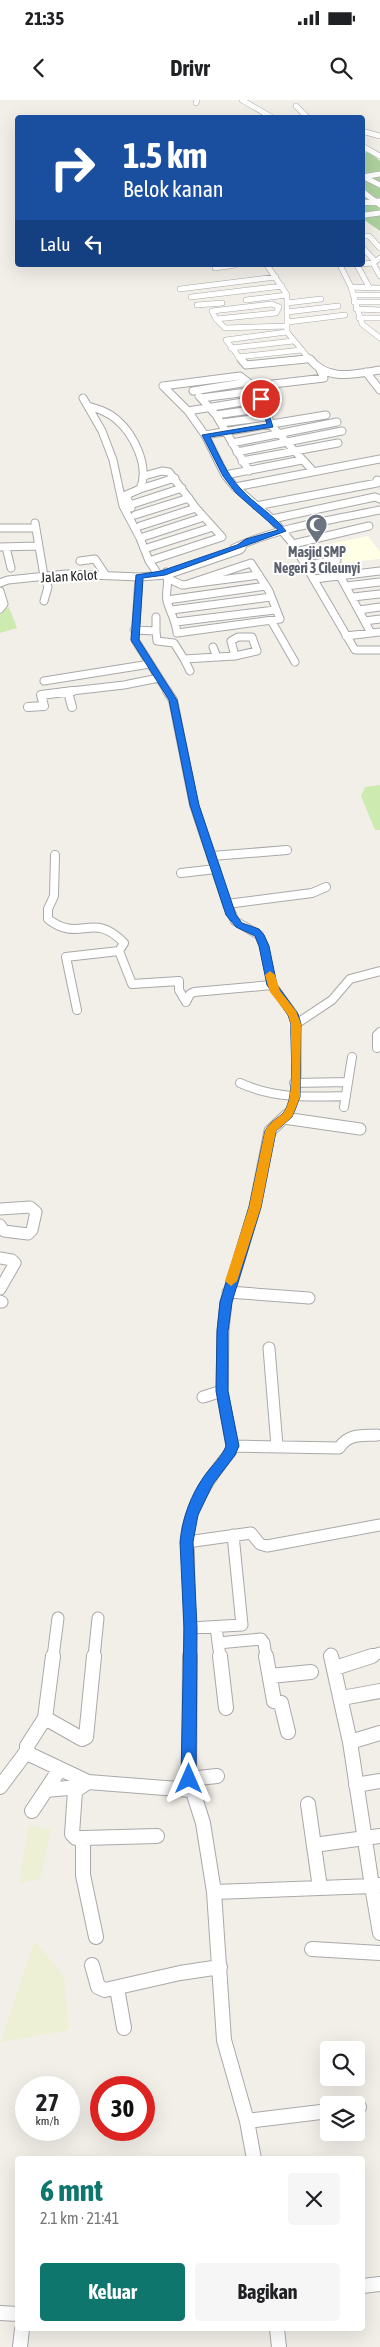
<!DOCTYPE html>
<html lang="id">
<head>
<meta charset="utf-8">
<style>
	body { margin:0; font-family:"Asap Condensed",sans-serif; background:#f6f6f6; color:#202124; height:100vh; display:flex; flex-direction:column; font-size:19px; white-space:nowrap }
	* { box-sizing:border-box; margin:0 }
	p { font-size:16px; color:#757577 }
	.icon { flex:none; width:28px; height:28px; fill:none; stroke:currentColor; stroke-width:2; stroke-linecap:round; stroke-linejoin:round }
	.map { position:relative; flex:1; overflow:hidden }
	.panel { position:absolute; left:15px; top:2056px; width:350px; height:175px; display:flex; flex-direction:column; background:#fff; border-radius:5px; box-shadow:0 5px 20px #0002 }
	.panel>* { flex:none }
	.banner { position:absolute; left:15px; top:15px; width:350px; height:152px; border-radius:5px; box-shadow:0 5px 20px #0002; background:#1a4fa0; color:#fff; overflow:hidden }
	.tools { position:absolute; left:320px; top:1941px; display:grid; gap:10px }
	.tools a { display:grid; place-items:center; width:45px; height:45px; border-radius:5px; background:#fff; box-shadow:0 5px 20px #0002; font-size:25px }
	.speed { position:absolute; left:15px; top:1976px; display:flex; gap:10px; font-size:25px; font-weight:700; text-align:center }
	.speed>* { display:grid; place-content:center; width:65px; height:65px; border-radius:50%; background:#fff; box-shadow:0 5px 20px #0002; line-height:1 }
	.speed small { font-size:12px; font-weight:400 }
	.speed .limit { border:8px solid #d22; background:#fff; color:#111 }
	.pin { position:absolute; display:grid; place-items:center; width:42px; height:42px; color:#fff; margin:-21px; border:2px solid #fff; border-radius:50%; box-shadow:0 1px 5px #0007 }
	.me { position:absolute; width:55px; margin:-28px; rotate:0deg; stroke-linejoin:round; filter:drop-shadow(0 0 4px #0008) }
	.turn { display:flex; align-items:center; gap:18px; height:105px; padding:0 25px; font-size:22px }
	.turn .icon { width:65px; height:65px; stroke-width:2.5 }
	.turn b { display:block; font-size:35px; line-height:42px }
	.then { display:flex; align-items:center; height:48px; padding:0 25px; background:#0003; gap:10px; font-size:19px }
	.round { display:grid; place-items:center; flex:none; width:52px; height:52px; border-radius:5px; background:#f6f6f6 }
	.head { display:flex; align-items:center; justify-content:space-between; height:85px; padding:0 25px }
	h1 { font-size:30px; font-weight:700; line-height:38px; color:#0f766e }
	.cta { display:flex; gap:10px; margin-top:auto; padding:10px 25px }
	.cta a { flex:1; height:58px; border-radius:5px; background:#0f766e; color:#fff; font-size:20px; font-weight:700; line-height:58px; text-align:center }
	.cta a+a { background:#f6f6f6; color:#202124 }
	.status { display:flex; justify-content:space-between; align-items:center; height:35px; padding:0 25px; background:#fff; direction:ltr }
	.status svg { height:14px; fill:currentColor }
	header { display:flex; justify-content:space-between; align-items:center; height:65px; padding:0 25px; background:#fff; font-size:22px; font-weight:700 }
	.map>svg:first-child { display:block }
</style>
</head>
<body>
<div class="status"><b>21:35</b><svg viewBox="0 0 49 12"><path d="M0 12V9h3v3zM5 12V6h3v6zM10 12V3h3v9zM15 12V0h3v12zM26 1h20v11H26zM47 4h2v5h-2z"/></svg></div>
<header><svg class="icon" aria-label="back" viewBox="0 0 24 24"><path d="M15 5l-7 7 7 7"/></svg>Drivr<svg class="icon" aria-label="search" viewBox="0 0 24 24"><circle cx="10" cy="10" r="6"/><path d="M15 15l6 6"/></svg></header>
<div class="map">
<svg width="380" height="2247" viewBox="0 0 380 2247">
	<rect width="100%" height="100%" fill="#f2efe9"/>
	<path fill="#ffffe5" d="M368,436L380,452V459L343,463L330,444Z"/>
	<path fill="#eef0d5" d="M29,1725L51,1730L40,1779L19,1783Z
		M35,1841L64,1876L69,1930L0,1942Z"/>
	<path fill="#cdebb0" d="M9,507L17,528L0,533V512Z
		M380,685V730H375L361,696L365,687Z"/>
	<path fill="#add19e" d="M369,52L380,61V131L363,119L362,53Z"/>
	<g fill="none" stroke-linecap="round" stroke-linejoin="round">
		<defs>
			<path id="street-far4" d="M242,0L273,18
				M196,3L197,0
				M296,6L308,18
				M362,31L380,36
				M362,46L380,56
				M362,77L380,74
				M364,77L380,85
				M362,91L380,105
				M362,103L379,101
				M362,113L365,115L380,113
				M362,136H369L380,148
				M362,147L375,161
				M373,163L380,176
				M362,164L373,163L380,158
				M267,165L287,195V232L311,261
				M340,165L351,187L362,224L380,238
				M357,165L369,187
				M215,168L235,165
				M351,187L380,188
				M180,189L276,177
				M353,195H380
				M191,197L282,186
				M246,200L287,195
				M354,202H380
				M287,203L321,199
				M272,204L279,207L276,213L216,219L212,211Z
				M197,205L222,203
				M356,209L380,210
				M287,212L338,206
				M359,218H380
				M216,219L225,228L287,226
				M288,222L345,215
				M231,248L293,241
				M238,257L301,250
				M242,261L226,240L287,232
				M293,261L309,259"/>
			<path id="street-far3" d="M241,259L246,265L306,259
				M310,259C328,282 355,274 380,270
				M366,272L380,290
				M273,284L324,278L320,270
				M163,286L188,311L205,335L225,375L235,387L272,419L293,444L369,426
				M163,286L240,276L248,282L193,291
				M199,296L216,315L249,371
				M83,298L102,331L113,360L123,406L140,438L149,461L158,474
				M201,298L255,291L265,308L271,325L313,371
				M88,306C98,309 108,312 116,319C134,334 150,367 140,389L126,395L131,408
				M188,311L261,299
				M216,315L265,308
				M221,323L268,317
				M205,335L326,315
				M232,343L337,322
				M237,352L342,331
				M242,361L338,343
				M225,375L302,360
				M144,376L162,371L169,372L196,408L222,437L149,461
				M235,387L380,359
				M140,389L175,378
				M130,405L182,388
				M256,406L377,383V380
				M135,415L189,398
				M272,419L375,397L380,399
				M35,423L44,476L48,487L44,501
				M140,426L196,408
				M0,428H36
				M140,438L204,417
				M293,444L355,550H380
				M0,447L38,446
				M6,447L11,468
				M234,448C279,427 332,420 380,410
				M144,449L213,427
				M80,461L95,459L105,474
				M306,465L337,460
				M166,472C170,482 165,491 167,501C170,512 176,521 177,533L280,519L269,491L251,463L185,485
				M340,476L371,533
				M139,477L135,540L168,592
				M169,479L182,485L259,475
				M314,479L380,471
				M0,483L8,480L66,474L139,477L167,475L240,450L242,448L240,446
				M346,486L380,482
				M0,491L4,504L0,509
				M353,497L380,494
				M167,500L266,486
				M172,510L271,497
				M359,510L380,507
				M156,517V531
				M365,521L380,519
				M176,522L275,510
				M272,522L295,562
				M134,530L156,531L157,541L174,543L184,559L235,556
				M346,536L380,532
				M238,537H252L257,551L235,556L231,541Z
				M213,547L217,557
				M184,559L190,571
				M44,581L150,564
				M63,592L124,585L159,578"/>
			<path id="street-far2" d="M167,591L173,600L194,705L227,804L235,821L259,835L264,846L272,885L293,914L296,924C295,947 302,1000 286,1016
				M68,592L72,607
				M28,607L44,606L41,595L73,591
				M55,755L54,796L48,809V819C80,844 93,810 124,843L119,851L132,884L179,881V890L186,902L190,894L194,892L272,885
				M212,756L287,750
				M181,773L216,769
				M227,804L312,793L326,787
				M77,910L66,857L119,851
				M296,924L332,900L350,879L380,871
				M377,948V935L380,932
				M240,983C275,999 309,997 346,996
				M294,983L348,982
				M344,1007L352,957"/>
			<path id="street-far1" d="M284,1018L360,1029
				M0,1109L30,1107L36,1112L32,1130L28,1134L4,1131L0,1125
				M0,1158L12,1160L15,1163L0,1189
				M228,1192L309,1198
				M0,1201L2,1202
				M269,1248L277,1346
				M203,1297L222,1291
				M232,1346L339,1348C349,1333 361,1336 377,1335
				M187,1442L251,1433L260,1444L267,1446L380,1425
				M216,1527L220,1557
				M190,1528L242,1525L233,1435
				M218,1543L261,1539L264,1543L266,1557
				M331,1554L332,1557
				M53,1557L58,1518
				M94,1557L98,1518
				M190,1557L188,1428C195,1398 212,1375 231,1351L232,1346L222,1291L223,1231L226,1202L255,1107L270,1031L287,1015
				M368,1557L380,1553"/>
			<path id="street" d="M53,1556L45,1618L27,1646V1651L31,1655L88,1682
				M190,1556L189,1679L203,1723L214,1792L224,1940L247,2021L254,2059
				M220,1556L226,1608
				M266,1556L274,1601L281,1603L288,1632
				M335,1568L372,1556
				M270,1576L311,1572
				M342,1598L380,1591
				M45,1618L82,1639L86,1637L94,1556
				M350,1642L380,1633
				M189,1679L217,1676
				M356,1685L380,1681
				M0,1687L27,1651
				M46,1690L79,1687
				M308,1704L320,1788
				M32,1711L60,1669
				M83,1738L157,1736
				M314,1745L380,1736
				M380,1785L372,1786L380,1833
				M214,1792L372,1786L350,1642L331,1556
				M96,1837L83,1775V1738H76L72,1734L75,1691L88,1682L191,1690
				M312,1849L380,1853
				M92,1865L98,1887L105,1890L180,1873L220,1867
				M117,1888L124,1928
				M356,2008L359,2007
				M247,2021L329,2011
				M362,2186L380,2184
				M0,2213L18,2214
				M277,2229L279,2247
				M20,2247L22,2229"/>
		</defs>
		<use href="#street-far4" stroke="#a9a9a9" stroke-width="6"/>
		<use href="#street-far3" stroke="#a9a9a9" stroke-width="9"/>
		<use href="#street-far2" stroke="#a9a9a9" stroke-width="10"/>
		<use href="#street-far1" stroke="#a9a9a9" stroke-width="13"/>
		<use href="#street" stroke="#a9a9a9" stroke-width="16"/>
		<use href="#street-far4" stroke="#fff" stroke-width="5"/>
		<use href="#street-far3" stroke="#fff" stroke-width="7"/>
		<use href="#street-far2" stroke="#fff" stroke-width="8"/>
		<use href="#street-far1" stroke="#fff" stroke-width="11"/>
		<use href="#street" stroke="#fff" stroke-width="14"/>
	</g>
	<path fill="#1a73e8" stroke="#114b97" d="M258,298L264,299L273,327L210,337C219,355 226,373 240,388C254,404 273,414 286,431L165,475L143,478L139,540L177,600L199,705L236,815L242,823L259,829L264,835L269,846L277,885L298,914L301,924L300,997L292,1017L276,1031L261,1107L232,1202L228,1231V1291L239,1346L235,1355L213,1384L198,1415L193,1442L197,1528L196,1679L194,1684L189,1686L184,1684L181,1679L184,1528L180,1442C182,1419 191,1394 205,1375C212,1365 222,1357 226,1346L216,1291L217,1231L220,1202L249,1107L265,1031C271,1020 278,1019 284,1012C296,996 290,945 291,924L288,915L267,885L259,846L255,836L236,827L226,815L190,705L169,600L131,540L136,475L161,471L237,445L246,439L278,430L236,393L223,376L202,335L267,324Z"/>
	<path fill="#f59e0b" d="M270,871L275,875L280,891L296,911L301,924L300,997L292,1017L276,1031L261,1107L237,1181L231,1186L225,1181L249,1107L265,1031C271,1020 278,1019 284,1012C296,996 290,945 291,924L288,915L270,892L265,875Z"/>
	<defs>
		<symbol id="mosque-pin" viewBox="-11 -11 22 30"><path d="M0 17L-7.5 6A9.5 9.5 0 1 1 7.5 6Z" fill="#6b7280" stroke="#fff"/><path d="M3.5-4.9A6 6 0 1 0 3.5 4.9A5 5 0 1 1 3.5-4.9Z" fill="#fff"/></symbol>
	</defs>
	<g fill-rule="evenodd">
		<use href="#mosque-pin" x="304" y="412" width="25" height="34"/>
	</g>
	<g text-anchor="middle" stroke-width="4" stroke-linejoin="round" paint-order="stroke">
		<g font-size="14" font-weight="bold" fill="#5b616d" stroke="#fff">
			<text x="317" y="457">Masjid SMP<tspan x="317" dy="16">Negeri 3 Cileunyi</tspan></text>
		</g>
		<g font-size="14" fill="#222" stroke="#fff">
			<text transform="translate(69 476) rotate(-3)" y="5">Jalan Kolot</text>
		</g>
	</g>
</svg>
<div class="tools">
<a><svg class="icon" aria-label="search" viewBox="0 0 24 24"><circle cx="10" cy="10" r="6"/><path d="M15 15l6 6"/></svg></a>
<a><svg class="icon" aria-label="layers" viewBox="0 0 24 24"><path d="M12 4l9 5-9 5-9-5zM3 14l9 5 9-5"/></svg></a>
</div>
<div class="speed"><div>27<small>km/h</small></div><div class="limit">30</div></div>
<div class="pin" style="left:261px;top:299px;background:#d93025"><svg class="icon" aria-label="arrive" viewBox="0 0 24 24"><path d="M6 21V4h12l-3 4 3 4H6"/></svg></div>
<svg class="me" style="left:189px;top:1679px" viewBox="-20 -20 40 40"><path d="M0-17L14 15 0 8-14 15z" fill="#1a73e8" stroke="#fff" stroke-width="4"/></svg>
<div class="banner">
<div class="turn"><svg class="icon" aria-label="right" viewBox="0 0 24 24"><path d="M7 20v-9h11M14 6l5 5-5 5"/></svg><div><b>1.5 km</b>Belok kanan</div></div>
<div class="then">Lalu<svg class="icon" aria-label="left" viewBox="0 0 24 24"><path d="M17 20v-9H6M10 6l-5 5 5 5"/></svg></div>
</div>
<section class="panel">
<div class="head"><div><h1>6 mnt</h1><p>2.1 km · 21:41</p></div><a class="round"><svg class="icon" aria-label="close" viewBox="0 0 24 24"><path d="M6 6l12 12M18 6L6 18"/></svg></a></div>
<div class="cta"><a>Keluar</a><a>Bagikan</a></div>
</section>
</div>
</body>
</html>
